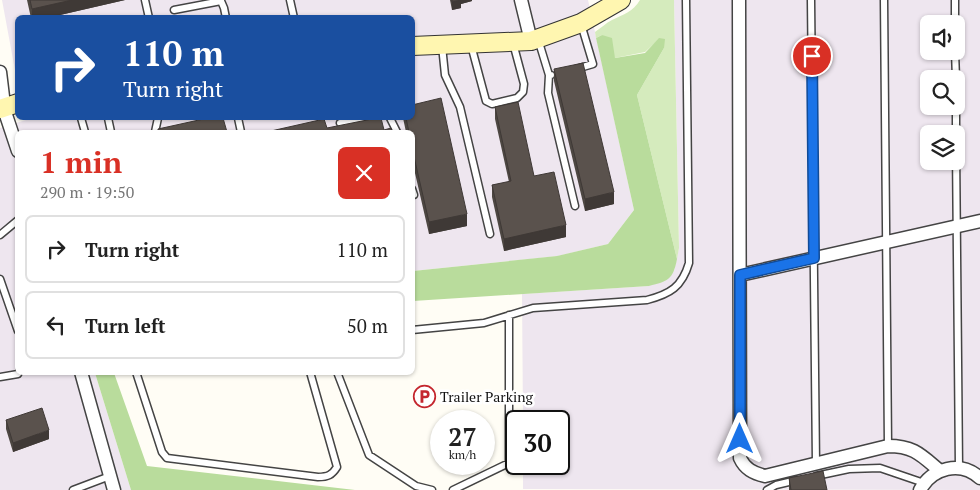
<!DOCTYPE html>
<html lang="en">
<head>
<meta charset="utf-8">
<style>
	body { margin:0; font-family:"PT Serif",serif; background:#f2f2f2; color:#222; height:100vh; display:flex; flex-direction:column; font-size:19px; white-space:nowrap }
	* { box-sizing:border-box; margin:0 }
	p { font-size:16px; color:#767676 }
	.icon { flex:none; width:28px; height:28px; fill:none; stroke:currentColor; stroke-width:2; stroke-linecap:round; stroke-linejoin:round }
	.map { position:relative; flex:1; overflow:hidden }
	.details { position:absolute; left:15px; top:130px; width:400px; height:245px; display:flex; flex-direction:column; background:#fff; border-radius:8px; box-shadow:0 1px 4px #0004 }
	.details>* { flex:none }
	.hud { position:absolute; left:15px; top:15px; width:400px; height:105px; border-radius:8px; box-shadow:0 1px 4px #0004; background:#1a4fa0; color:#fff; overflow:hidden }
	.controls { position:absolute; left:920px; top:15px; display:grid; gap:10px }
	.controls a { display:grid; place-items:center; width:45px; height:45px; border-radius:8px; background:#fff; box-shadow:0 1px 4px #0004; font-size:25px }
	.speed { position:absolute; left:430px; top:410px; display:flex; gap:10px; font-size:25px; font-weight:700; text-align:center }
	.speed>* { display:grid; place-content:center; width:65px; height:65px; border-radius:50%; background:#fff; box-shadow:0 1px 4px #0004; line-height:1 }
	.speed small { font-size:12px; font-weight:400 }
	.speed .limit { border:2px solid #111; border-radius:8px; background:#fff; color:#111 }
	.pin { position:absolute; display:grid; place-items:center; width:42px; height:42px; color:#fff; margin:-21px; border:2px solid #fff; border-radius:50%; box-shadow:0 1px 5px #0007 }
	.me { position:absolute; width:55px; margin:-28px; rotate:0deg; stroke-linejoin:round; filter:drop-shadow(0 0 4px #0008) }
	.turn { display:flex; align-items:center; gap:18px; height:105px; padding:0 25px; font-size:22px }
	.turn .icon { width:65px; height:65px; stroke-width:2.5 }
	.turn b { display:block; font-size:35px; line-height:42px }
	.round { display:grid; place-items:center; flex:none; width:52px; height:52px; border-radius:8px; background:#f2f2f2 }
	.head { display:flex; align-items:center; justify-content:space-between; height:85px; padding:0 25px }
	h1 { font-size:30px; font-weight:700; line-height:38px; color:#d93025 }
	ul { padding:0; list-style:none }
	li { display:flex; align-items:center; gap:15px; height:68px; margin:0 10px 8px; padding:0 15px; border:2px solid #e0e0e0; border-radius:8px }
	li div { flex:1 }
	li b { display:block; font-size:19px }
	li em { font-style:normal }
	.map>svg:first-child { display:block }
</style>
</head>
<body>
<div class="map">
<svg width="980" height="490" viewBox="0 0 980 490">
	<rect width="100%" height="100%" fill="#fffdf5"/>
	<path fill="#eee6ef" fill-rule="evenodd" d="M2,0H588L634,210L608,244L558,256L413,271L412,132H18V372L95,373L131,490H0V128L26,120L25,118H412V18H18L17,81Z
		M674,0H980V490L523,489V464H559V421H523L522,294L649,286L674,271L679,248ZM929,24H956V51H929ZM929,79H956V106H929ZM929,134H956V161H929Z"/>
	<path fill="#d5ebbd" d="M640,0H674L679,248L677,259L637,95L664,48L659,39L645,52L615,58L602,35L596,38L595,32C601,28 606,23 612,20C624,14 633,12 640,0Z"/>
	<path fill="#b9dc9c" d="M602,35L612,38L615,58L645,53L659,38L665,39L664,48L637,95L677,259C673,280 668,281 649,286L413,301V271L557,256L608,244L634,210L596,38Z
		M95,373H114L147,466L355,490H131Z"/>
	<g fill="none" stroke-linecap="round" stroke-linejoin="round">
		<defs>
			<path id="lane" d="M145,0L149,18
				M290,0L294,18
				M811,0L816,464
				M884,0L888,446
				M955,0V24
				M174,10L221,1L224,8L226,18
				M538,39L549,75H551
				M471,45L486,101L492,104L517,98L523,92L524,84L513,43
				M442,46L445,75L460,107L490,234
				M955,51L956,79
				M576,69L593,64L581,24
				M549,75L548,93L575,206
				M956,106V134
				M81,118L85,132
				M108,118L111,132
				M238,118L241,132
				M390,118L397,132
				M340,123L363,118
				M155,132L158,118
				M956,148L959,468
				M412,189L414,195
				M0,235L18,220
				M0,279L18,331
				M412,330L484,323L533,308L647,300C670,294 682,287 689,263L686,0
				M136,372L162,452L167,458L318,477C328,477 332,475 337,467L310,372
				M337,372L369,455L416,486L432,490
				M0,377L18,374L19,372
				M816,476L849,469L880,468L924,483
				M73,490L110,476
				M453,490L509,463V315
				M767,490L776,485L797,480"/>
			<path id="street" d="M521,0L531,41
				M739,0L740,458C745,469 753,473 765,476L888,446C914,446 921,455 940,471
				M0,72L4,105
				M0,97L18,151
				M740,275L980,221
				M81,372L114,490
				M920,490C932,468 960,460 980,478"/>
			<path id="secondary" d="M412,46L531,41L581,23L621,0
				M0,109L18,103"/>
		</defs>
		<use href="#lane" stroke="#444" stroke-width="9"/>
		<use href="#street" stroke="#444" stroke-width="15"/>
		<use href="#secondary" stroke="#333" stroke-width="20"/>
		<use href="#lane" stroke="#fff" stroke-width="6"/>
		<use href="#street" stroke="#fff" stroke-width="12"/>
		<use href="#secondary" stroke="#fff6b0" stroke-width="18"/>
	</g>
	<path fill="#4d4742" d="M27,0H125L47,18H31Z
		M450,0H472V1L461,4V8L452,10Z
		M554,69L614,204L585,211L554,81Z
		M495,107L534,176L566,237L504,251L492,197V185L509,182L495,119Z
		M403,118H412L467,226L429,234L412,160V132H406Z
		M6,420L49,439L13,452L6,429Z
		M789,478L827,490H789Z"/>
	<path fill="#3f3936" d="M72,0H125L47,18H32V9Z
		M460,0H472V1L461,4V8L452,10V2Z
		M614,192V204L585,211V199Z
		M467,214V226L429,234V222Z
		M566,225V237L504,251V239Z
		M49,430V439L13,452V443Z"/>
	<path fill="#5a524d" stroke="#3f3936" d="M30,0H72L32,9Z
		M452,0H461L452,2Z
		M583,63L614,192L585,199L554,69Z
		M441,98L467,214L429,222L412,148V132H409L406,118H412V105Z
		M518,102L534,176L554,172L566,225L504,239L492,185L511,181L495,107Z
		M208,118H223L227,132H158V129Z
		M377,118H381L384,130L391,128L392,132H272L271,131L324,119L327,128Z
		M42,408L49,430L13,443L6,420Z
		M823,471L827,490H791L789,478Z"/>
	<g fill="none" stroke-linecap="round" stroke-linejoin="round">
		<defs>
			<path id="route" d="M740,439V275L814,258L812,56"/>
		</defs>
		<use href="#route" stroke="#114b97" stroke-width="12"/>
		<use href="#route" stroke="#1a73e8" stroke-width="9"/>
	</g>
	<defs>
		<symbol id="parking-ring" viewBox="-11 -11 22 22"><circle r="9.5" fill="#fff" stroke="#c4262e" stroke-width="1.5"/><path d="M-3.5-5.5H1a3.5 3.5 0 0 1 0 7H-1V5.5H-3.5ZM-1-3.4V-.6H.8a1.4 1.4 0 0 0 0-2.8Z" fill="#c4262e"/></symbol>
	</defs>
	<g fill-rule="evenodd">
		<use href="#parking-ring" x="412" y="384" width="25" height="25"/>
	</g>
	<g text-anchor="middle" stroke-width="5" stroke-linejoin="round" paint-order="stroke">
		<g font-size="14" fill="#111" stroke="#fff" text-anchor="start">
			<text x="440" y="402">Trailer Parking</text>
		</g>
	</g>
</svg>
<div class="controls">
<a><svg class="icon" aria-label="sound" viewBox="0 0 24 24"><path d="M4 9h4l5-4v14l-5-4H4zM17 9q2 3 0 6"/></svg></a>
<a><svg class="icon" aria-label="search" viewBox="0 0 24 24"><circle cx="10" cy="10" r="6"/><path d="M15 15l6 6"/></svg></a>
<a><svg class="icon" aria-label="layers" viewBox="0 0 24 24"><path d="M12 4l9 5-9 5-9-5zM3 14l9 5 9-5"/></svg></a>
</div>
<div class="speed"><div>27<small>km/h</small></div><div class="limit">30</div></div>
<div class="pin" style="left:812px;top:56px;background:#d93025"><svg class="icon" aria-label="arrive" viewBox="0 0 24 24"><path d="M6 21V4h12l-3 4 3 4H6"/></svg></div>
<svg class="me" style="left:740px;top:439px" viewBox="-20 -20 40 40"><path d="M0-17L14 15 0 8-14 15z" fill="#1a73e8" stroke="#fff" stroke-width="4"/></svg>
<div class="hud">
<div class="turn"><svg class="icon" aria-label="right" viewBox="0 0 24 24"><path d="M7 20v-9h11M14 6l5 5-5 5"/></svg><div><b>110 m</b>Turn right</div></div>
</div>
<section class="details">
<div class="head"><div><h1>1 min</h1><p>290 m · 19:50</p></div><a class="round" style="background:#d93025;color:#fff"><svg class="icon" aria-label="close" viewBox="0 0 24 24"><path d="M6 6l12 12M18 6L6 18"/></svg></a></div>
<ul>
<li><svg class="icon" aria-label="right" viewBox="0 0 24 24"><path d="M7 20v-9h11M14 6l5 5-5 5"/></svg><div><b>Turn right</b></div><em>110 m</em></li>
<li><svg class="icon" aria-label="left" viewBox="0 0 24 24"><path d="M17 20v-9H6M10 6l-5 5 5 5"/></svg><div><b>Turn left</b></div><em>50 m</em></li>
</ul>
</section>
</div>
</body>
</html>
